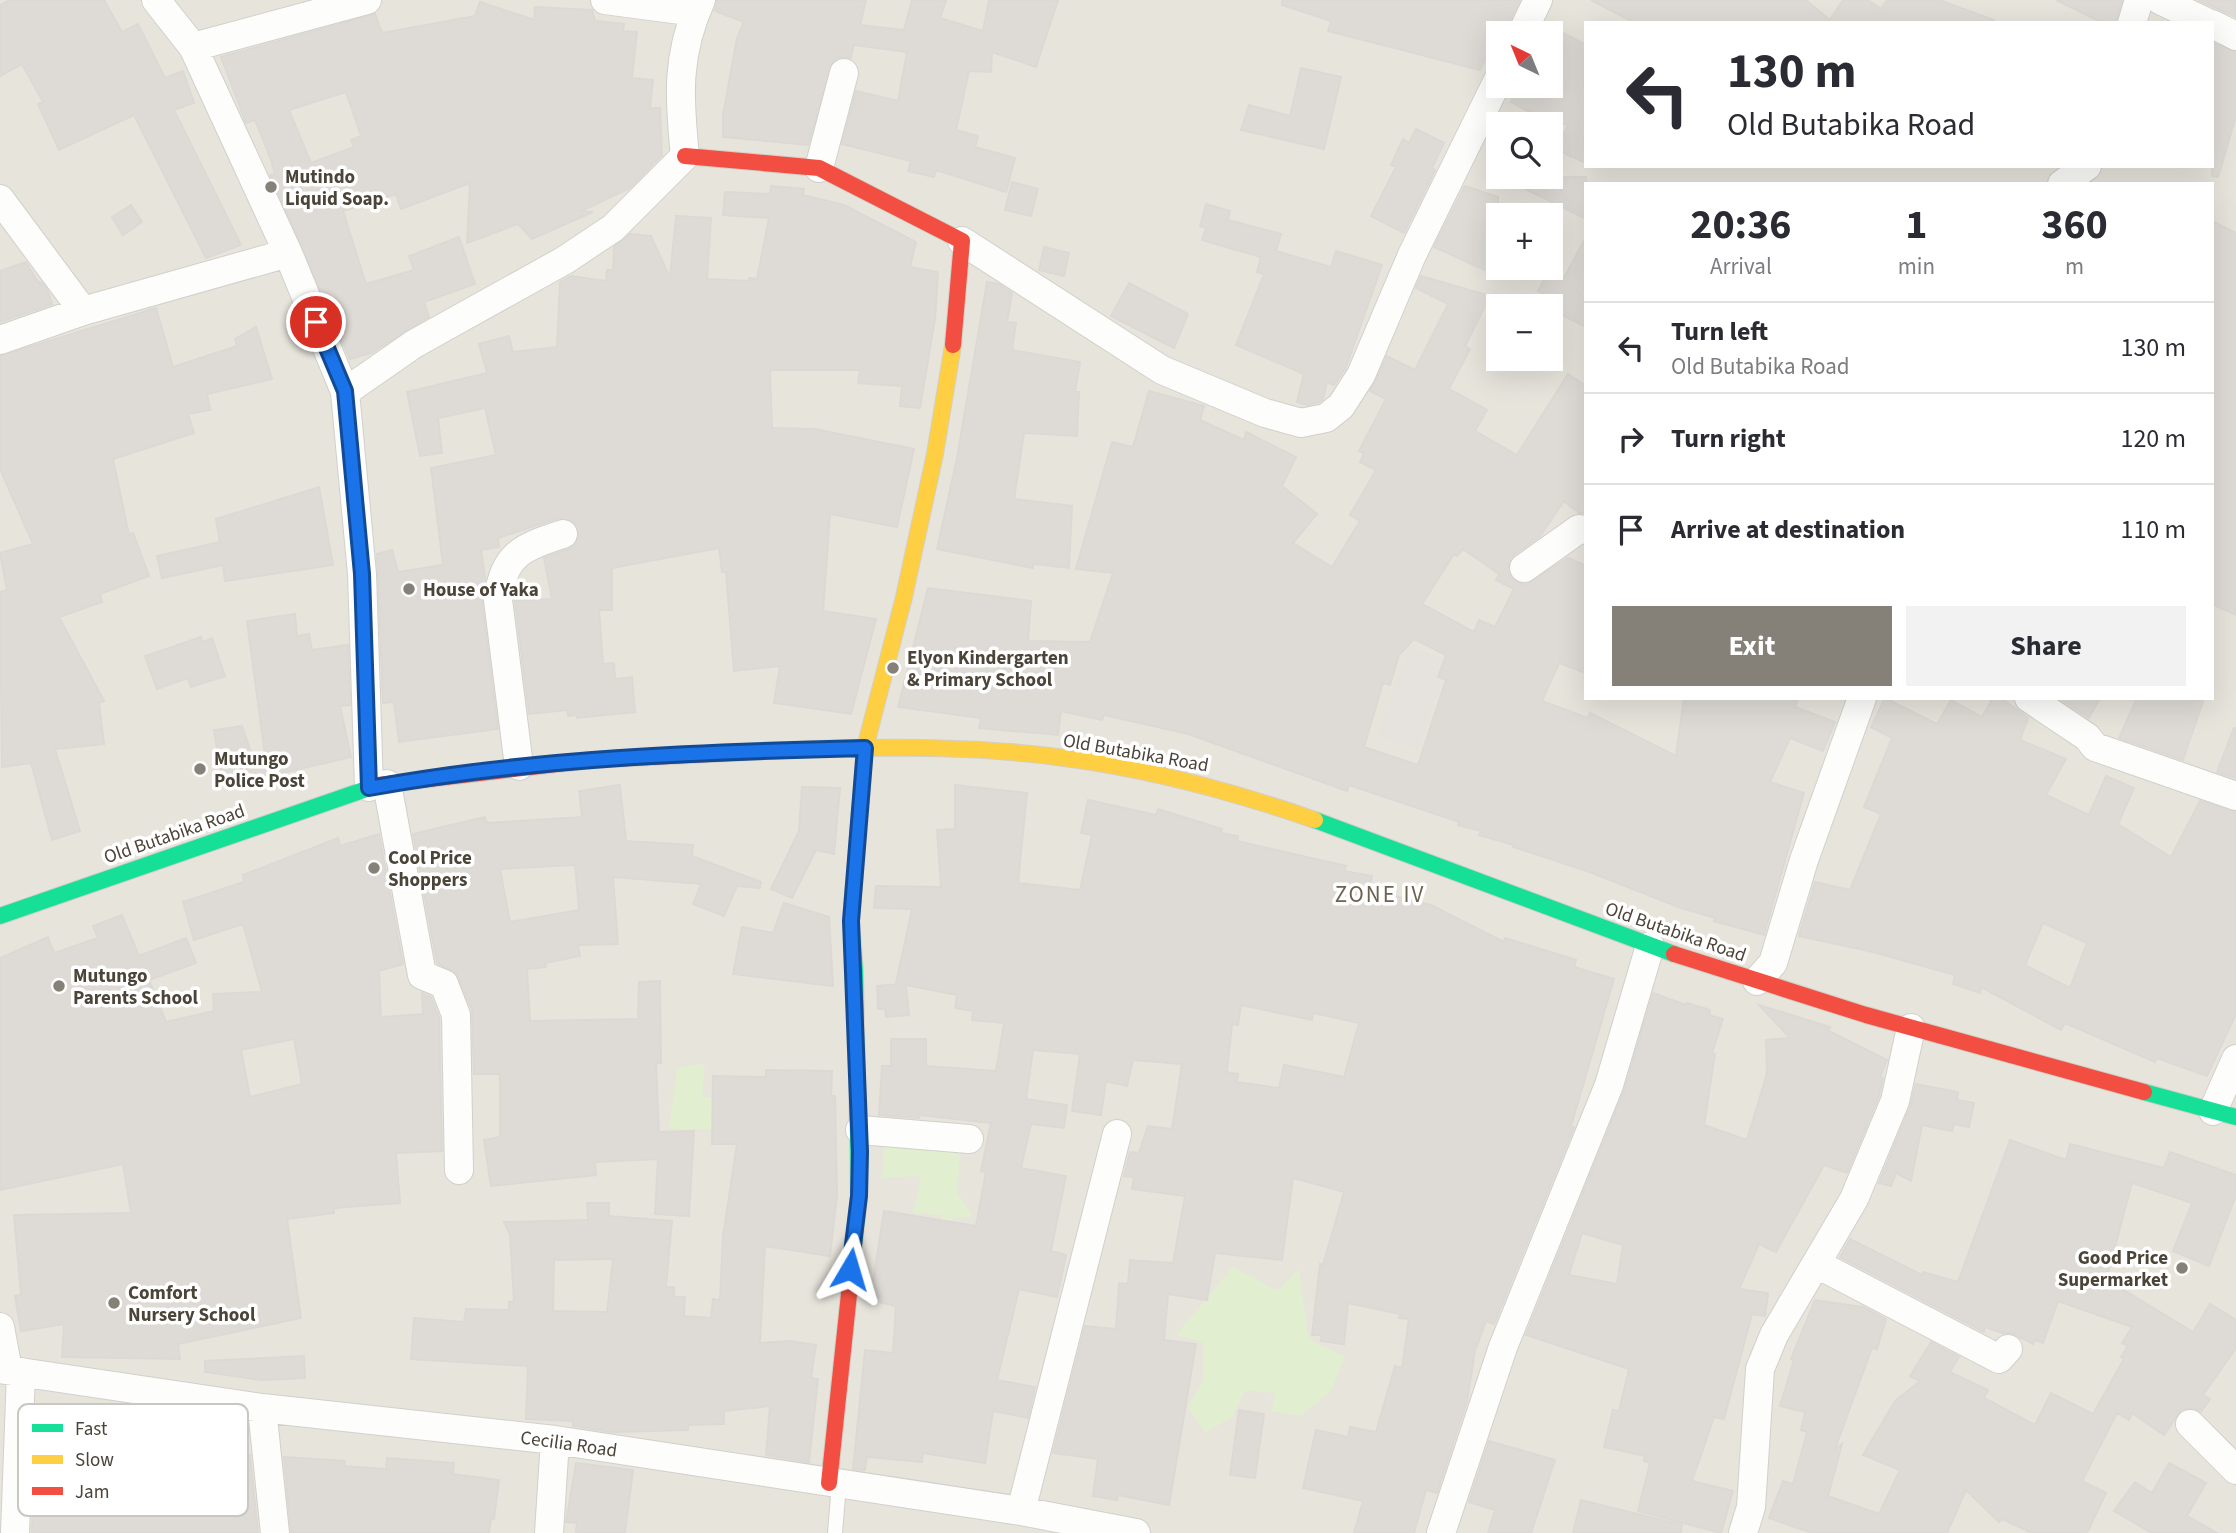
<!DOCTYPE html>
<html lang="en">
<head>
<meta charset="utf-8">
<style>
	body { margin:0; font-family:"Source Sans 3",sans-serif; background:#f2f2f3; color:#2b2b33; height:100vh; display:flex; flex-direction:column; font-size:26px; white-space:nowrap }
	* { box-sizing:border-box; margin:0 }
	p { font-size:23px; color:#7c7c81 }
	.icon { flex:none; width:38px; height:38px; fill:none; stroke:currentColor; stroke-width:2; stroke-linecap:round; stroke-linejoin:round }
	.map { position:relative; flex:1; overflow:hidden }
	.sheet { position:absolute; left:1584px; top:182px; width:630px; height:518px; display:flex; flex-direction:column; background:#fff; border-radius:0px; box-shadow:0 7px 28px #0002 }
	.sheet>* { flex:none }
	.top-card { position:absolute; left:1584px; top:21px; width:630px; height:147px; border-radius:0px; box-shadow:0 7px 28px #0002; background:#fff; color:#2b2b33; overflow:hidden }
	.needle { width:46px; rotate:317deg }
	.buttons { position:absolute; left:1486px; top:21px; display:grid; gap:14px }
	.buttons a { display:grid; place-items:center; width:77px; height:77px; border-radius:0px; background:#fff; box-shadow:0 7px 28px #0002; font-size:35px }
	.pin { position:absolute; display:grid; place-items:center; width:60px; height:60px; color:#fff; margin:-30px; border:4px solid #fff; border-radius:50%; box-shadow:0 2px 7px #0007 }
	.me { position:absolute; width:77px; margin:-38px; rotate:7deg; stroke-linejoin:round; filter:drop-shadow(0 0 5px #0008) }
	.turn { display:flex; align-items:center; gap:24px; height:147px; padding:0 28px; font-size:32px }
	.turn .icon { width:91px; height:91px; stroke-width:2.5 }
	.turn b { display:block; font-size:49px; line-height:60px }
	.eta { display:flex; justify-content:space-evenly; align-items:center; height:119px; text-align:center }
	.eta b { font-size:42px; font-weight:700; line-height:49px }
	.primary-button { display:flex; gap:14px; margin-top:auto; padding:14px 28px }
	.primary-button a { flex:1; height:80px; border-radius:0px; background:#868178; color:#fff; font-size:28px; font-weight:700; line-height:80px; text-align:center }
	.primary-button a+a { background:#f2f2f3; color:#2b2b33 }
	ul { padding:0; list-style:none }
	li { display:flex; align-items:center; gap:21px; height:91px; padding:0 28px; border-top:2px solid #e1e1e2 }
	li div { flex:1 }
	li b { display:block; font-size:26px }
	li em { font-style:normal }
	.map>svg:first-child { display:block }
</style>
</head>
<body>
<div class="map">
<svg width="2236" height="1533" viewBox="0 0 2236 1533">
	<rect width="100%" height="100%" fill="#f4f2ee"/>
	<path fill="#e7e4dc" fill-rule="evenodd" d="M0,0H2236V1533H0ZM1586,23H2212V166H1586ZM1498,33H1550V86H1498ZM1498,124H1550V177H1498ZM1586,184H2212V698H1586ZM1498,215H1550V268H1498ZM1498,306H1550V359H1498Z"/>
	<path fill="#e1eecf" d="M705,1063L702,1097L717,1099L714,1129H669L677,1068Z
		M884,1139L961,1149L957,1192L973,1216L953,1218L940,1235L941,1215L913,1213L921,1176L882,1178Z
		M1233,1267L1278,1291L1299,1269L1309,1339L1345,1357L1331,1391L1301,1416L1271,1411L1275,1393L1245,1391L1232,1417L1205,1433L1188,1407L1203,1379V1342L1176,1335Z"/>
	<path fill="#e6e3df" d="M1408,646L1443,658L1435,679L1442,682L1418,750L1377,736Z"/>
	<path fill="#dedbd6" stroke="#dcd9d4" stroke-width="2" fill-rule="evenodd" d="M10,0H104L122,32L138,24L165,78L183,71L194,103L174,110L241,245L206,258L134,115L59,150L38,104L43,102L22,64L0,76V5Z
		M717,0H866L860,25L904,30L912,0H946L940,18L983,31L989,0H1058L1036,67L992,52L991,72L969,71L956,130L978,136L975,147L1015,158L1006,192L936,170L934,177L908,171L911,161L842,144L856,91L898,101L907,52L854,45L851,58L840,57L833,61L808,145L723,137V115L737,38L744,22L715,11Z
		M1282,0H1520L1508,24L1498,19V64L1486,58L1480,70L1328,31L1331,21L1282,5Z
		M1591,0H1806L1830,20L1843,0H1868L1881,9L1887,0H1939L1994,20V23H1635Z
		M2056,0H2122L2116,23H2103Z
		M2198,0H2236V17L2219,9Z
		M480,2L534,20L535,7L592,10L595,21L624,24L623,31L637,32L632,78L653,80L650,108H660L662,155L630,188L581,211L593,212L532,239L518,224L467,243L470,183L401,209L396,194L343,211L366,284L414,270L409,256L459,237L475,284L424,302L429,317L371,353L350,359L270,175L275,174L271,160L255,120L246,123L221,57L375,14L382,33L475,16ZM346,92L361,136L351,140L354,147L311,163L289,110Z
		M1563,33L1586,45V163L1557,150L1568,124H1523L1530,112L1511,102L1519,86H1550L1551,59Z
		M2212,43L2236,52V116L2218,177L2212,176Z
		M1301,68L1341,77L1324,149L1241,130L1249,105L1290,116Z
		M1416,129L1444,143L1432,168L1435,170L1404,233L1371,216L1396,167L1391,165L1403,139L1409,143Z
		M1501,177H1586V219Z
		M1012,182L1038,189L1031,216L1005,210Z
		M771,186L804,189L803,195L844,205L916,242L910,267L938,272L935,319L920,408L900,406L902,386L858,383L860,370H770L772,428L815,429L914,449L897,527L830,514L823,611L876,619L851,714L774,703L780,666L734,671L726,572H722L719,548L612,568V610H599L603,664L614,663L615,679L632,677L635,712L577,718V715L568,716L567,710L529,714L515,601L552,599L544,558L569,549L579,537L574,522L558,518L498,538L499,547L481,550L485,578L482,602L498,729L399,742L394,702L383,703L377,554L392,550L398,572L443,565L431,468L496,455L485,408L438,418L442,453L420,456L407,392L487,373L479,344L509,336L513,352L557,347L560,282L571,276L606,281L607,270H613L614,247L630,234L651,236L670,278L676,216L711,218L707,279L749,281V278L757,279L769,218L723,215L725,192L770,194Z
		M1465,186L1498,197V276L1434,247Z
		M1206,204L1230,211L1228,220L1281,234L1276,251L1331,267L1336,251L1382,265L1346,367L1334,385L1327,382L1323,399L1319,402L1308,405L1297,402L1304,374L1236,345L1264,274L1257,272L1261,257L1202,240L1206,228L1200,226Z
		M131,205L142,222L123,235L112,217Z
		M2212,221L2236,233V615L2212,604Z
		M1586,237V327L1560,314L1565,304L1538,291L1548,271L1564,278Z
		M1044,247L1069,253L1064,276L1039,270Z
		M26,262L38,282H41L48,291L52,304L0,322V271Z
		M1421,276L1490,296L1465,346L1470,349L1449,389L1487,410L1475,431L1517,455L1568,374L1586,386V513H1579L1564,501L1540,536L1514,555L1507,569L1511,578L1525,585L1568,558L1586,566V673L1559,663L1542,701L1588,718L1590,713L1676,756L1684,698H1798L1795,707L1835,722L1823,751L1790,738L1770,782L1804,793L1764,935L1714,921L1715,918L1681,908L1587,871L1513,847L1514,845L1479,835L1481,831L1458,825L1459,822L1349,785L1347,791L1188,734L1104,715L1102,720L1061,711L1058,735L979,728L981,718L898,707L928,588L1031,601L1028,641L1090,642L1113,573L1076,569L1112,442L1133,447L1149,391L1204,406L1200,420L1244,440L1246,432L1296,457L1282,486L1317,514L1293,543L1332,567L1360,521L1350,515L1376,470L1360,462L1364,453L1359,451L1386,399L1370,391L1387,356L1415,370L1448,304L1416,288ZM1463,549L1499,574L1496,580L1514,589L1495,627L1479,620L1474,632L1422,604L1454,554L1457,556ZM1414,639L1446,655L1438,677L1446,680L1418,765L1364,747L1383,683L1390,685L1399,655Z
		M987,282L998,284L1012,293L1007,322L1016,323L1012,350L1080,362L1075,392H1079L1077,436L1024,433L1014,499L1072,506L1069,568L1033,564V568L937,549L957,458Z
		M1129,283L1188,314L1174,348L1111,316Z
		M156,308L173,367L237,346L235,339L256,327L272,379L207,394L210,410L188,414L194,433L113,459L129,535L133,533L149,576L100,594L102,602L59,617L104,701L99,703L104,744L55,749L80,831L52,840L31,763L2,767L0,592L7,590L0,553L33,544L0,469V356Z
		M319,487L333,565L225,581L223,565L162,578L157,556L220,542L216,519Z
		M295,614L297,636L309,634L312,650L348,645L350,705L340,706L351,757L274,775L275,783L252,785L251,771L221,776L214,730L242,726L253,758L265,755L247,621Z
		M201,637L203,642L212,638L225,676L191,687L188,678L157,689L145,656Z
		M1885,698L1937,724L1951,700L1982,717L1993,698H2001L2028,718L2020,740L2066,759L2046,795L2089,815L2106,776L2134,788L2118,824L2171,857L2200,801L2236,812V1014L2207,1076L2157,1058L2155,1062L2065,1023L2061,1030L1981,987L1980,993L1953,984L1955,975L1873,952L1799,936L1815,882L1850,890L1881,814L1864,807L1892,738L1871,727ZM2043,923L2087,943L2070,988L2025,965Z
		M2059,698H2100L2089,718Z
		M2137,698H2204L2183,760L2119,738Z
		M2234,728H2236V778L2217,772Z
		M620,785L626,841L693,845L692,856L761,882L760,888L737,886L724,916L693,904L701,884L613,877L618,944L578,945L580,956L545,963L546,967L527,969L530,1021L638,1019L639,982L660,981L661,1063H656L659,1132L694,1131L689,1216L655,1214L658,1159L595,1162L596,1175L491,1186L484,1140L500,1137V1074H474L472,1009L456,973L437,963L413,834L485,817L487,823L582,817L579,791ZM575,865L579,910L510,922L500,869Z
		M955,785L1027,793L1018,883L1080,890L1092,835L1081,833L1088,800L1156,815L1158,809L1222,829L1221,833L1238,836L1237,841L1346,866L1344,871L1372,876L1369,890L1431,905L1504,942L1505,938L1576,960L1574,967L1614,979L1571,1126L1574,1127L1494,1324L1486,1321L1475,1351L1467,1401L1437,1493L1426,1490L1414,1533H1354L1363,1501L1303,1488L1316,1430L1348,1437L1350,1427L1376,1432L1395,1366L1402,1368L1409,1319L1399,1318L1400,1314L1348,1303L1344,1344L1321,1341V1335H1312L1320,1264L1323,1265L1344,1192L1293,1178L1282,1260L1215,1253L1207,1300L1168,1294L1164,1340L1196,1344L1169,1505L1118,1495L1117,1500L1093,1496L1098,1459L1053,1453L1085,1326L1116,1329L1119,1283L1128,1284L1130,1260L1173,1263L1185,1196L1132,1189L1134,1177L1124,1176L1130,1152L1139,1153L1148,1126L1172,1129L1182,1064L1133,1060L1127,1086L1106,1081L1101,1115L1072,1111L1080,1054L1033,1050L1026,1099L1067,1105L1064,1128L1031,1124L1021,1168L1066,1176L1051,1251L1066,1255L1057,1297L1019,1289L997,1380L1035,1387L1028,1418L993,1411L985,1463L923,1453L922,1462L867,1457L865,1470L853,1469L865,1350L893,1353L896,1306L870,1300L884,1211L976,1226L986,1172L981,1171L991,1123L920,1115L919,1118L879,1115L882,1066H891V1039H926V1066L996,1071L1004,1023L972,1020L973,1011L955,1008L957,995L906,985L909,1015L886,1017L885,1009H878L877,986L901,984L896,983L912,909L874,908L876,886L941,887L937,830L955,829ZM1241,1005L1312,1020L1313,1013L1359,1023L1344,1077L1284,1065L1279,1088L1237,1082L1238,1074L1227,1072L1232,1024L1238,1025Z
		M802,787L840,788L834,854L816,850L792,898L771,889L799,831Z
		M379,834L403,964L379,971L381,1017L423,1014L422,993L431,997L439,1018L442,1151L396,1153L400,1203L334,1208V1213L287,1219L301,1318L178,1344L180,1359L62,1357L64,1324L21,1331L15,1296L21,1295L14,1215L131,1213L123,1164L0,1190V958L48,937L54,953L98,938L93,926L122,915L139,956L186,938L196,963L149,980L166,1022L214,1011L213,994L262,992L243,924L194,940L183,902L244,882L243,875L338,838L340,846ZM294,1039L302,1084L250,1097L241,1050Z
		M784,903L829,917L833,986L733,974L742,927L773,933Z
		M1653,993L1686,1005L1687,1003L1710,1010L1709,1015L1723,1019L1712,1053L1715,1054L1704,1125L1747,1140L1767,1073L1766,1040L1790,1038L1759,1005L1830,1027L1829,1031L1887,1060L1880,1077L1883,1078L1879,1096L1847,1173L1824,1165L1776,1252L1759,1244L1739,1289L1768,1293L1765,1316L1752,1314L1724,1419L1714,1417L1692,1481L1733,1491L1721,1533L1638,1511L1650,1463L1644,1461L1645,1456L1604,1447L1613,1410L1619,1411L1629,1369L1526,1335L1624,1091ZM1582,1233L1623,1245L1617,1284L1569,1275Z
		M766,1070L832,1071L831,1096H835L837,1195L830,1256L765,1246L760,1343L790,1341L816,1345L811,1378L818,1379L809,1462L766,1455L770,1406L724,1411V1424L688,1425V1430L611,1432L573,1426V1421L526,1419L528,1366L411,1359L414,1318L464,1322L466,1309L509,1310V1302H514L510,1235L504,1222L588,1220L587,1203H609V1216L672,1221L666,1287H674V1297H685L684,1316L711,1318L713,1299L720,1300L723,1236L737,1144H712L713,1076L766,1077ZM613,1259L607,1312L553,1311L554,1260Z
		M1916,1084L1958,1092L1957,1100L1974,1103L1969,1127L1954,1124L1952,1131L1922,1125L1911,1181L1896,1173L1891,1186L1879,1183L1910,1107Z
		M2010,1140L2066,1160L2070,1144L2164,1168L2170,1152L2236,1175V1195L2209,1266L2173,1251L2192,1203L2132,1183L2107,1277L2126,1284L2124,1290L2193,1332L2210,1304L2236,1320V1348L2203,1395L2210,1399L2201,1412L2194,1408L2182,1409L2164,1435L2132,1413L2129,1420L2117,1413L2082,1481L2106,1493L2087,1533H2032L2002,1519L1999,1522L1966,1490L1947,1533H1812L1769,1518L1783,1481L1793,1484L1807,1432L1801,1430L1805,1412L1780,1406L1794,1360L1791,1359L1815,1300L1863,1307L1886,1319L1877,1349L1872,1348L1835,1449L1842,1444L1828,1496L1879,1514L1900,1470L1863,1455L1895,1401L1920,1381L1910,1376L1931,1342L1959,1357L1950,1372L1988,1390L1984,1398L2035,1425L2051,1393L2093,1414L2124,1359L2121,1357L2128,1346L2122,1343L2132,1327L2058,1301L2043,1343L2035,1340L2033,1344L2012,1333H2002L1985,1327L1984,1332L1840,1257L1850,1239L1922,1275L1923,1272L1958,1282Z
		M304,1356L305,1378L261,1380L205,1372V1361Z
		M149,1408L194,1415L193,1435H199L198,1451L246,1447L247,1455H250L258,1533H32L36,1416L94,1419L93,1425H147Z
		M1239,1410L1264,1414L1255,1478L1230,1475Z
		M1489,1441L1555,1460L1531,1533H1488L1495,1510L1469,1502Z
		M284,1457L345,1461L344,1466L386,1469L387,1458L454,1463L453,1474L499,1480L494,1519H491L489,1533H291Z
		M576,1463L633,1470L625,1533H576L577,1523L566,1522Z
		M2169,1463L2206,1483L2187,1516L2217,1533H2152L2114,1511L2135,1482L2152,1493Z
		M1581,1500L1682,1525L1681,1533H1573Z"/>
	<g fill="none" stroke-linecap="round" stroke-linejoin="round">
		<defs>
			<path id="lane" d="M835,1533L839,1484"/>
			<path id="street" d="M156,0L193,47L288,253L345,392L362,574L369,787
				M605,0L696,12
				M2160,0L2208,23
				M2132,23L2139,0
				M2212,24L2236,36
				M1522,33L1538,0
				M193,47L367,0
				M819,168L844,73
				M2062,184L2087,166
				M0,199L83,311
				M962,241L1162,370L1265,413L1301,423L1326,418L1341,406L1361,375L1412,255L1498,80
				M0,340L83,311L288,253
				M345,392L414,344L565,260L613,228L685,156C679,98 676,55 701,0
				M1524,568L1579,529L1586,530
				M2029,698L2087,737L2095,747L2236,796
				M519,766L498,600C503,554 523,547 563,534
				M387,784L422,975L444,984L456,1015L459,1170
				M1757,981L1773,963L1804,860L1862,698
				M2213,1111L2236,1059
				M860,1130L969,1139
				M1817,1264L1999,1359L2008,1349
				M0,1327L8,1370
				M0,1369L262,1408L555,1440L1021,1511L1136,1533
				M262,1408L275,1533
				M2190,1424L2236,1470
				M1021,1511L1117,1134
				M15,1533L21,1372
				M549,1533L555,1440
				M1441,1533L1503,1347L1609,1085L1650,946
				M1743,1533L1751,1507L1760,1369L1774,1335L1854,1199L1895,1101L1911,1028"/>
			<path id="fast" d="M1315,820L1674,954
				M0,916L378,785
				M2144,1092L2236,1117
				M849,1294L859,1196L855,971L851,921L861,800"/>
			<path id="slow" d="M808,749C891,747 975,746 1057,757C1145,768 1232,791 1315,820
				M861,800L865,748L904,597L935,454L953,345"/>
			<path id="jam" d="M685,156L819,168L962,241L953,345
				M378,785L591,760L808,749
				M1674,954L1866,1015L2144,1092
				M829,1483L849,1294"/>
		</defs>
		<use href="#lane" stroke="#d2d0cb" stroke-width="16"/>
		<use href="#street" stroke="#d2d0cb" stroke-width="30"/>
		<use href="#fast" stroke="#d3cfc5" stroke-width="18"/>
		<use href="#slow" stroke="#d3cfc5" stroke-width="18"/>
		<use href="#jam" stroke="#d3cfc5" stroke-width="18"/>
		<use href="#lane" stroke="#fdfdfc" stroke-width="14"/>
		<use href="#street" stroke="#fdfdfc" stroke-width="28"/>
		<use href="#fast" stroke="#16e098" stroke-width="16"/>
		<use href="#slow" stroke="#ffcf43" stroke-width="16"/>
		<use href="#jam" stroke="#f24e42" stroke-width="16"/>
	</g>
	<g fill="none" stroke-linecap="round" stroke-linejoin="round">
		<defs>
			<path id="route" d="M316,322L345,391L362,574L369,788C533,758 699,752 865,748L851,921L860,1152L859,1196L850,1269"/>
		</defs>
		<use href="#route" stroke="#114b97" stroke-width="18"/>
		<use href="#route" stroke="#1a73e8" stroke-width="12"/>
	</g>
	<g fill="#868178" stroke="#fff" stroke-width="2.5">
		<circle cx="271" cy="187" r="7"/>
		<circle cx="409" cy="589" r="7"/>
		<circle cx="893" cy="668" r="7"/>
		<circle cx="200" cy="769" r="7"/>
		<circle cx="374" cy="868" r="7"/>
		<circle cx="59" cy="986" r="7"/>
		<circle cx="2182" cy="1268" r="7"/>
		<circle cx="114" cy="1303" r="7"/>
	</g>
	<g text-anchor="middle" stroke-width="7" stroke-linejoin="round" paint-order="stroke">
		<g font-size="19" font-weight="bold" fill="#4b4439" stroke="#fff" text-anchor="start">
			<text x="285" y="183">Mutindo<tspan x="285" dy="22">Liquid Soap.</tspan></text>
			<text x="423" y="596">House of Yaka</text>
			<text x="907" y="664">Elyon Kindergarten<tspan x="907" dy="22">&amp; Primary School</tspan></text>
			<text x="214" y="765">Mutungo<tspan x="214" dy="22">Police Post</tspan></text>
			<text x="388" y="864">Cool Price<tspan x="388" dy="22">Shoppers</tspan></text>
			<text x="73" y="982">Mutungo<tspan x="73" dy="22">Parents School</tspan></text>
			<text x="2168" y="1264" text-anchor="end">Good Price<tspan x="2168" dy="22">Supermarket</tspan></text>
			<text x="128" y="1299">Comfort<tspan x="128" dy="22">Nursery School</tspan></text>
		</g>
		<g font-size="19" fill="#4b4439" stroke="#fff">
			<text transform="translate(1136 752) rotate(10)" y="7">Old Butabika Road</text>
			<text transform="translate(174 833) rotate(-19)" y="7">Old Butabika Road</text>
			<text transform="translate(1676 931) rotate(19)" y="7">Old Butabika Road</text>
			<text transform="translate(569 1443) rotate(8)" y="7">Cecilia Road</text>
		</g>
		<g font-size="23" letter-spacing="2" fill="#6e6250" stroke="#fff">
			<text x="1380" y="902">ZONE IV</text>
		</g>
	</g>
	<rect x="18" y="1404" width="230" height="112" rx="10" fill="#fff" stroke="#c9c7c4" stroke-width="2"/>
	<rect x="32" y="1424" width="31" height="8" fill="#16e098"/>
	<rect x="32" y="1455" width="31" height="9" fill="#ffcf43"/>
	<rect x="32" y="1487" width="31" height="8" fill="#f24e42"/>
	<g font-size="19" fill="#4b4439">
		<text x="75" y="1435">Fast</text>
		<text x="75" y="1466">Slow</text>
		<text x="75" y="1498">Jam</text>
	</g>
</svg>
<div class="buttons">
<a><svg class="needle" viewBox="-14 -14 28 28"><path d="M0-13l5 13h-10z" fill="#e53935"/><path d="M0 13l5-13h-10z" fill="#7c7c81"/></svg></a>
<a><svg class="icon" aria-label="search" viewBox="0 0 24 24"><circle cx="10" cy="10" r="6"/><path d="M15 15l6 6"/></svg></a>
<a>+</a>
<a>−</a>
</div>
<div class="pin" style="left:316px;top:322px;background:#d93025"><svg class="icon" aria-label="arrive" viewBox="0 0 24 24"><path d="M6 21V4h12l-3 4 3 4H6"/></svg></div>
<svg class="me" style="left:850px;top:1269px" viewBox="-20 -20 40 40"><path d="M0-17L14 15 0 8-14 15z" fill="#1a73e8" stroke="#fff" stroke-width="4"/></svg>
<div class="top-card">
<div class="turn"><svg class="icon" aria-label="left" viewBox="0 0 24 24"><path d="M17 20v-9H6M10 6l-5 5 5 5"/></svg><div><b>130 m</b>Old Butabika Road</div></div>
</div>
<section class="sheet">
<div class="eta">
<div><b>20:36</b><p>Arrival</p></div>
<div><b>1</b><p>min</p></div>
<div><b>360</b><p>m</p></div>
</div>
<ul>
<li><svg class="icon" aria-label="left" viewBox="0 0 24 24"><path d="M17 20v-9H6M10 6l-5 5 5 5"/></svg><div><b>Turn left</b><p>Old Butabika Road</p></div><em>130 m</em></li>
<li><svg class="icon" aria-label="right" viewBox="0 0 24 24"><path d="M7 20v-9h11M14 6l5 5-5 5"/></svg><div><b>Turn right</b></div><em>120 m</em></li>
<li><svg class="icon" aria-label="arrive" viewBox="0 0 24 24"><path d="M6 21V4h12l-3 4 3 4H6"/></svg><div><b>Arrive at destination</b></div><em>110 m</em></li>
</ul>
<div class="primary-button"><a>Exit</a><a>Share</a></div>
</section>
</div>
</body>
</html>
